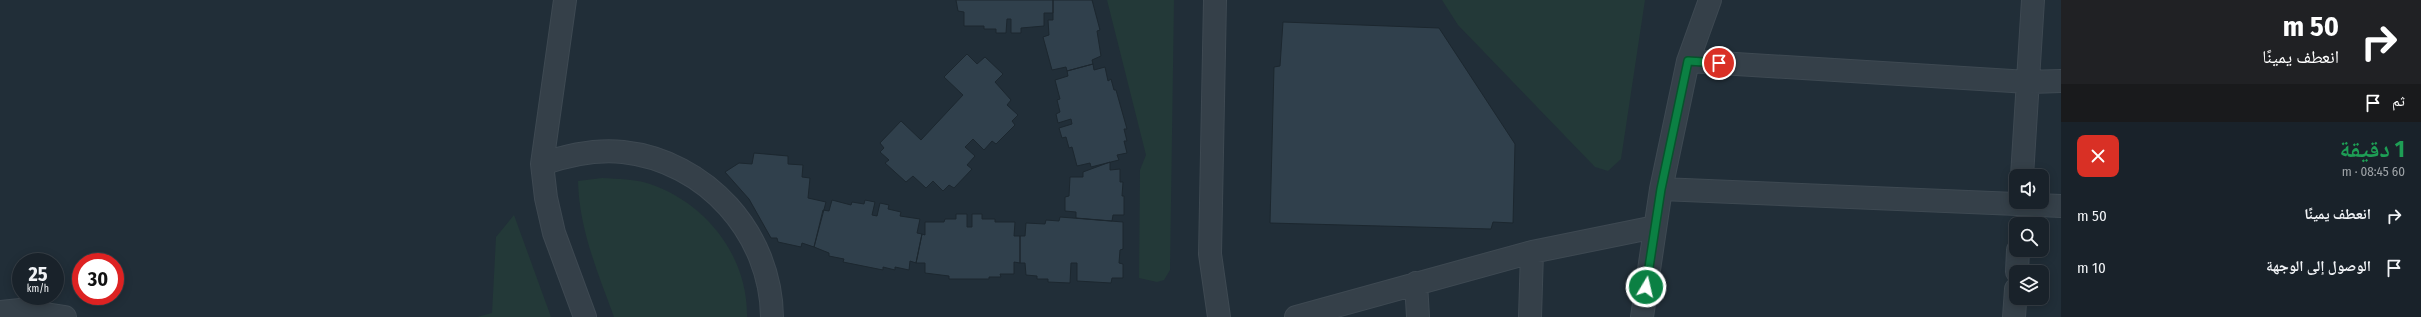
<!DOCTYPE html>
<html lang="ar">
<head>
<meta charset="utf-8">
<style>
	body { margin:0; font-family:"Fira Sans Condensed","Noto Naskh Arabic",sans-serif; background:#262f36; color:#f1f3f6; direction:rtl; height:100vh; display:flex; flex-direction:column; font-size:15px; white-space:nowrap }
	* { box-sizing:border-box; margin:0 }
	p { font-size:13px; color:#9fa4a8 }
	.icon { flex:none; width:22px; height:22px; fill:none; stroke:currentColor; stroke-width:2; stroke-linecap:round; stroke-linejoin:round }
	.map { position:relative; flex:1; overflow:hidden; direction:ltr }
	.side { display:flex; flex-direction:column; background:#19222a; width:360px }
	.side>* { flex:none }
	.guide { background:#202124; color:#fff; overflow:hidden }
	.buttons { position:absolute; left:2009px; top:169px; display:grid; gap:8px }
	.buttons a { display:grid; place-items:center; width:40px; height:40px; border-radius:8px; background:#19222a; box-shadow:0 2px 10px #0003,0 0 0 1px #373f47; font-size:20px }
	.speed { position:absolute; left:12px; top:253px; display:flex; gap:8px; font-size:20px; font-weight:700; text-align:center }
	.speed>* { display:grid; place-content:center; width:52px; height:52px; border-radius:50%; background:#19222a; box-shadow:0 2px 10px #0003,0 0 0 1px #373f47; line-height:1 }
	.speed small { font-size:10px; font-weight:400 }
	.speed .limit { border:6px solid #d22; background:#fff; color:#111 }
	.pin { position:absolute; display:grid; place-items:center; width:34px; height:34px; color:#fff; margin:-17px; border:2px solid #fff; border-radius:50%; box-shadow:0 1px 4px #0007 }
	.me { position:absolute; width:44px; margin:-22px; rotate:9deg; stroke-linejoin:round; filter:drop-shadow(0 0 3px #0008) }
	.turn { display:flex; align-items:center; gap:14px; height:84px; padding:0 16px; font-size:18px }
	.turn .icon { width:52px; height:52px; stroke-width:2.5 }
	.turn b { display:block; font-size:28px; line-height:34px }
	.then { display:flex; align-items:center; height:38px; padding:0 16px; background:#0003; gap:8px; font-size:15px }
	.round { display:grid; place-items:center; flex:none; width:42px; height:42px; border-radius:8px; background:#262f36 }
	.headline { display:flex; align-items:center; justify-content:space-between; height:68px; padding:0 16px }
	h1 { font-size:24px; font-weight:700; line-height:30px; color:#1e9e55 }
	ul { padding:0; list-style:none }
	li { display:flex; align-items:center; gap:12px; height:52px; padding:0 16px }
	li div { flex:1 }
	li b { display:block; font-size:15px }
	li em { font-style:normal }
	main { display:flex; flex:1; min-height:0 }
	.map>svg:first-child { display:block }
</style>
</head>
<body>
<main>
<section class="side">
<div class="guide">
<div class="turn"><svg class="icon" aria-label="right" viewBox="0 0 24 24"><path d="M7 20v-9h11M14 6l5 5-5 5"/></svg><div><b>50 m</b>انعطف يمينًا</div></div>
<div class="then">ثم<svg class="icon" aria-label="arrive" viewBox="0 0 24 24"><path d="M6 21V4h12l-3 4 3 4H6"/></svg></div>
</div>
<div class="headline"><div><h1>1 دقيقة</h1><p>60 m · 08:45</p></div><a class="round" style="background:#d93025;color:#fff"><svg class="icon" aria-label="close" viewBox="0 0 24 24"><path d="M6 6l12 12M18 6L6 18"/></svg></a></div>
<ul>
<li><svg class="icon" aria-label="right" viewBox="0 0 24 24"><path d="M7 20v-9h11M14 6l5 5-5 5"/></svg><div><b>انعطف يمينًا</b></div><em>50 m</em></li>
<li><svg class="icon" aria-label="arrive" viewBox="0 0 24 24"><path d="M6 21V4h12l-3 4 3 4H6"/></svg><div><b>الوصول إلى الوجهة</b></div><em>10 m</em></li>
</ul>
</section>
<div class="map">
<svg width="2061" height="317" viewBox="0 0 2061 317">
	<rect width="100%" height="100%" fill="#212e38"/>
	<path fill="#233938" d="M1107,0H1174L1170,270L1164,280L1157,282L1139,278L1140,170L1146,155Z
		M1442,0H1645L1621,159L1608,171L1595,167L1458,25Z
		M602,178C618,179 635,179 650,184C706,203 748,256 747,317H614C598,273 579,229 578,181Z
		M514,215L551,317H477L492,313L496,237Z"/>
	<path fill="#30404c" stroke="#1c272f" d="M956,0H1053V13H1044V26L1021,28V33H1011V19H1007L1006,33H996V29H984V26H964V12L958,11Z
		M1053,0H1092L1100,30L1097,31L1101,56L1092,60L1093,64L1067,71L1066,67L1052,70L1043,37L1049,35L1048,20H1053Z
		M1283,22L1439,28L1515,144L1513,223L1493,222L1491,229L1270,223L1274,67L1280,66Z
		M967,54L977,64L985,57L1003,74L995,82L1011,100L1007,105L1018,115L1012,121L1015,125L996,144L992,141L984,150L973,139L965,147L975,156L967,165L972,169L954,188L949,185L943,191L933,181L926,188L913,176L906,182L885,163L889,160L880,152L884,148L880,143L901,121L921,140L963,95L944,77Z
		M1093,64L1094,70L1105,67L1108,81L1111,79L1114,90H1116L1127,129H1124L1127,141H1124L1127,153L1117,155L1119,160L1091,167L1090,163L1077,166L1072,147L1069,148L1066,137L1062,138L1059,128L1072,124L1071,119L1058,123L1056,114L1060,112L1057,100L1060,99L1055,80L1068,76L1067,71Z
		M754,153L788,156V164L803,165L802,177L810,178L808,198L826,202L814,247L802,243L801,247L778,242L777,238H771L749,199L725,172L739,163L752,164Z
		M1110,162V170L1120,169V182H1123L1122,196H1124V215H1113L1112,221L1076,218V212L1065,211V197L1069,196L1070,177H1083V172Z
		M832,200L851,205L852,202L864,204L865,200L875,202L872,215L877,216L880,203L889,205L888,209L901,212L900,216L920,219L917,233L922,234L916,263L910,261L909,270L895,267V270L883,267V270L843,262L844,259L829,256V253L814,247L823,210L829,211Z
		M956,214H967V227H972V214H982V219H995V222H1015L1014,236H1020V263L1014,262V274H1000L1001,277H989V279H949V276L925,273V263H916L922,234L925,235V222H944L945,219H956Z
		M1060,217L1123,222V249L1120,250L1119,263L1123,264V278H1112L1111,283L1077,281V263H1071L1070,283L1048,282V279H1037V276L1026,275L1025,263H1020V236H1025L1026,223L1045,224L1046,220L1059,221Z"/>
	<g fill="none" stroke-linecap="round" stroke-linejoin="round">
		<defs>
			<path id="minor" d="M565,0L542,164L546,198L554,233L585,317
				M1215,0L1210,254L1219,317
				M1688,61L2028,82L2061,81
				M542,164C568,155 595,149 623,152C706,161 771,233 772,317
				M2022,176L2033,0
				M1661,189L2061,206
				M2017,272L2018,250
				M1416,283L1418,317
				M0,312L20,310L65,317
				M1296,317L1532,252L1655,227
				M1530,317L1532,252
				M1642,317L1661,189L1688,61L1710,0
				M2014,317L2016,289"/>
		</defs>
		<use href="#minor" stroke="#3e4952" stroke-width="24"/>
		<use href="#minor" stroke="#354049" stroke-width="22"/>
	</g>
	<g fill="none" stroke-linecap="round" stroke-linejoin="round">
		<defs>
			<path id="route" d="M1646,287L1661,189L1688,61L1719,63"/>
		</defs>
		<use href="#route" stroke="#07532c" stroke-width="10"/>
		<use href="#route" stroke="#0b8043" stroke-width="7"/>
	</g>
</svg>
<div class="buttons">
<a><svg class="icon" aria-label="sound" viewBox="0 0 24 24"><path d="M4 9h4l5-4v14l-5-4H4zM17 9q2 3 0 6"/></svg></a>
<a><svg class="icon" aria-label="search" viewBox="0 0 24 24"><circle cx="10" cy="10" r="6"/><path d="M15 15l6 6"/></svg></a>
<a><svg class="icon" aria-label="layers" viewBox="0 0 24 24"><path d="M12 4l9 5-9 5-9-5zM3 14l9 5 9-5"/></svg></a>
</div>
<div class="speed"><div>25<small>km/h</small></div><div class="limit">30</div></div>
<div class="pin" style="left:1719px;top:63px;background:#d93025"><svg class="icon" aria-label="arrive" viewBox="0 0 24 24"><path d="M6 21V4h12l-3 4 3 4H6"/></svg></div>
<svg class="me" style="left:1646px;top:287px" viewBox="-20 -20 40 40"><circle r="17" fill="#0b8043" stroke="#fff" stroke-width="3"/><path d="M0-11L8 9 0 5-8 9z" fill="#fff"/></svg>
</div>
</main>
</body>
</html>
